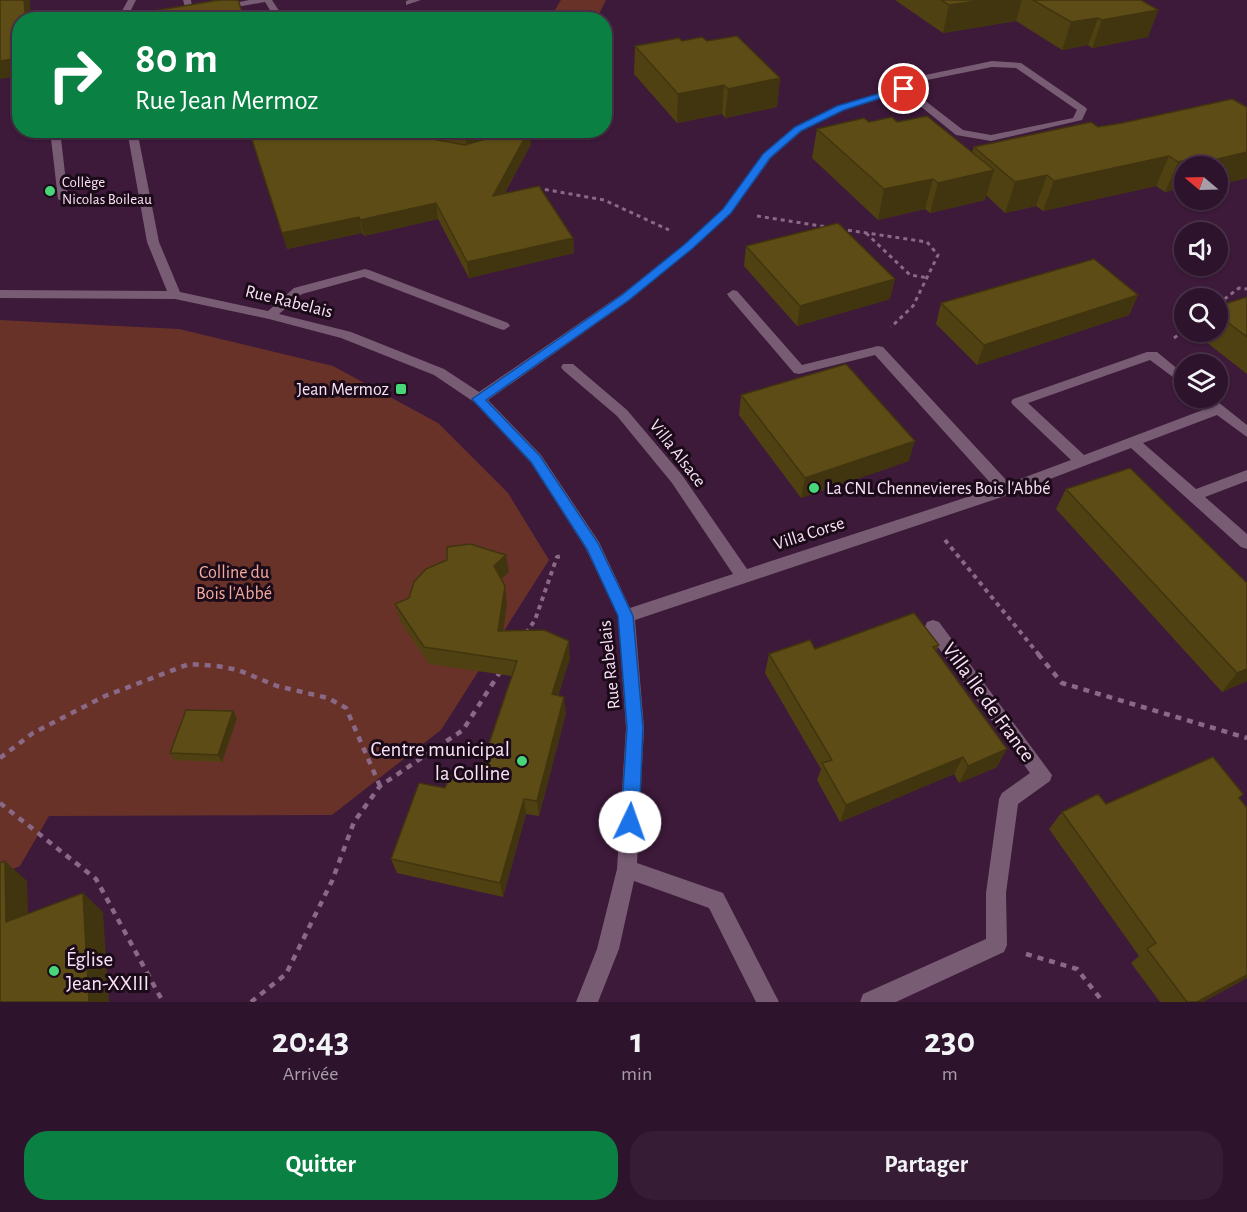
<!DOCTYPE html>
<html lang="fr">
<head>
<meta charset="utf-8">
<style>
	body { margin:0; font-family:"Alegreya Sans",sans-serif; background:#361c34; color:#f1f3f6; height:100vh; display:flex; flex-direction:column; font-size:22px; white-space:nowrap }
	* { box-sizing:border-box; margin:0 }
	p { font-size:20px; color:#a79ea9 }
	.icon { flex:none; width:33px; height:33px; fill:none; stroke:currentColor; stroke-width:2; stroke-linecap:round; stroke-linejoin:round }
	.map { position:relative; height:1002px; overflow:hidden }
	.details { display:flex; flex-direction:column; background:#2e132c; flex:1 }
	.details>* { flex:none }
	.hud { position:absolute; left:12px; top:12px; width:600px; height:126px; border-radius:24px; box-shadow:0 2px 4px #0004,0 0 0 2px #493248; background:#0b8043; color:#fff; overflow:hidden }
	.needle { width:39px; rotate:289deg }
	.fabs { position:absolute; left:1174px; top:156px; display:grid; gap:12px }
	.fabs a { display:grid; place-items:center; width:54px; height:54px; border-radius:50%; background:#2e132c; box-shadow:0 2px 4px #0004,0 0 0 2px #493248; font-size:30px }
	.pin { position:absolute; display:grid; place-items:center; width:51px; height:51px; color:#fff; margin:-26px; border:3px solid #fff; border-radius:50%; box-shadow:0 2px 6px #0007 }
	.me { position:absolute; width:66px; margin:-33px; rotate:3deg; stroke-linejoin:round; filter:drop-shadow(0 0 4px #0008) }
	.turn { display:flex; align-items:center; gap:21px; height:126px; padding:0 24px; font-size:27px }
	.turn .icon { width:78px; height:78px; stroke-width:2.5 }
	.turn b { display:block; font-size:42px; line-height:51px }
	.eta { display:flex; justify-content:space-evenly; align-items:center; height:102px; text-align:center }
	.eta b { font-size:36px; font-weight:700; line-height:42px }
	.button { display:flex; gap:12px; margin-top:auto; padding:12px 24px }
	.button a { flex:1; height:69px; border-radius:24px; background:#0b8043; color:#fff; font-size:24px; font-weight:700; line-height:69px; text-align:center }
	.button a+a { background:#361c34; color:#f1f3f6 }
	.map>svg:first-child { display:block }
</style>
</head>
<body>
<div class="map">
<svg width="1247" height="1002" viewBox="0 0 1247 1002">
	<rect width="100%" height="100%" fill="#3d193a"/>
	<path fill="#693229" d="M561,0H606L599,14L555,10Z
		M0,320L179,329L333,366L438,423L508,493L549,560L441,730L332,815L49,816L20,866L0,874Z"/>
	<g fill="none" stroke-linecap="round" stroke-linejoin="round">
		<path stroke="#896986" stroke-width="3" stroke-dasharray="4 4" stroke-linecap="butt" d="M537,188L604,200L669,230
			M757,216L827,227
			M840,229L927,242L938,255L913,306L891,327
			M866,233L910,275L929,278
			M1218,304L1239,288L1247,289
			M1174,338L1185,330"/>
		<path stroke="#896986" stroke-width="4" stroke-dasharray="4.5 4.5" stroke-linecap="butt" d="M945,540L1040,656
			M526,633L535,620L557,557L563,556"/>
		<path stroke="#896986" stroke-width="4.5" stroke-dasharray="6 6" stroke-linecap="butt" d="M1038,654L1062,683L1247,738
			M0,758L33,733L105,696L189,664L217,666L238,670L277,686L328,698L346,708L380,786
			M0,803L96,879L163,1002
			M1026,954L1077,969L1103,1002
			M251,1002L286,974L332,881L354,822L380,786L463,730L500,672"/>
		<path fill="#785c74" fill-rule="evenodd" d="M128,0H136L126,20H117Z
			M183,0H191L193,14H187Z
			M249,0H272L285,20H276L265,2L220,10L216,7Z
			M409,0H421L406,5V1Z
			M175,12L178,13V17L142,20Z
			M992,61L1021,63L1085,107L1087,109L1082,120L991,141L956,135L903,92L844,110L802,131L771,158L731,213L693,248L630,300L488,400L541,455L599,542L630,608L733,574L672,483L617,416L563,370L561,367L563,364H573L627,410L682,475L747,569L995,488L875,355L799,374L794,373L729,297L727,294L733,290L737,291L802,365L878,346L883,347L1009,483L1071,460L1013,405L1011,402L1013,399L1147,352H1157L1185,375V386L1150,360L1028,403L1084,455L1208,408L1198,398H1213L1247,425V437L1217,415L1143,443L1196,489L1247,470V481L1205,497L1247,534V549L1241,547L1131,448L1011,494L635,620L644,728L637,863L723,893L779,1002H756L709,908L634,881L619,949L598,1002H576L597,949L617,869L626,728L618,616L586,549L531,463L474,402L434,375L341,338L269,319L175,299L0,298V290L167,291L147,242L127,130H137L159,242L180,292L268,311L294,288L365,269L369,270L508,323L510,326L504,330L500,329L364,277L302,294L279,314L351,332L444,369L479,392L622,294L685,244L723,209L763,154L794,127L838,106L901,87L911,78ZM992,67L1016,68L1077,110L1073,118L991,135L963,130L910,89L917,82Z
			M50,130H60L68,199L63,202L58,199Z
			M933,620L939,622L1052,775L1050,781L1018,804L1006,893L1007,945L1004,952L896,1002H860L863,994L986,939V893L999,799L1002,793L1030,773L927,632L925,627L927,622Z"/>
	</g>
	<path fill="#504112" d="M895,0H1141L1158,10L1148,37L1092,48L1088,45L1062,50L1016,21L943,33Z
		M682,41H707L780,78L777,107L725,118L722,114L677,123L634,74L635,46Z
		M1247,107V178L1218,185V166H1185V193L1183,194L1176,189L1165,192L1156,186L1043,211L1036,206L1005,213L986,195L985,200L930,213L925,209L878,220L812,158L817,129L869,122H897L972,152L974,147L1098,127Z
		M249,130H493L489,138L531,144L505,193L573,238L574,253L469,278L438,219L364,236L362,233L287,249Z
		M746,246L890,299L797,326L744,266Z
		M1138,295L1129,315L977,365L936,324L941,303Z
		M1247,297V374L1196,334L1197,332H1218V306Z
		M741,395L909,461L801,498L739,415Z
		M1066,489L1247,681L1222,692L1056,509Z
		M447,560L509,572L501,579L507,603L503,631L570,658L558,696L566,713L539,816L526,814L503,897L397,873L391,859L445,788L477,779L512,676L429,664L400,621L395,604L409,598Z
		M939,645L936,651L997,767L959,783L954,774L840,822L817,780L821,769L765,673L769,654L815,649Z
		M237,718L222,762L174,760L170,753Z
		M1239,798L1247,808V978L1203,1002H1160L1131,963L1139,956L1049,829L1062,812L1106,804Z"/>
	<path fill="#41350f" d="M24,0H30L31,20H26Z
		M985,0H1022L1016,21L943,33L949,5Z
		M1158,10L1148,37L1092,48L1102,20Z
		M1098,18L1088,45L1062,50L1071,22Z
		M20,58V76L0,79V61Z
		M780,78L777,107L725,118L728,89Z
		M724,85L722,114L677,123L678,94Z
		M479,130H493L485,144L467,150L465,135Z
		M529,130H530L531,144L495,211L493,196Z
		M1247,152V178L1218,185V166H1196L1197,164Z
		M1169,156L1156,186L1043,211L1054,181Z
		M1190,159L1187,166H1185V170L1176,189L1165,192L1178,162Z
		M994,170L985,200L930,213L938,183Z
		M1047,175L1036,206L1005,213L1015,182Z
		M933,179L925,209L878,220L884,189Z
		M436,203L438,219L364,236L360,220Z
		M359,217L362,233L287,249L282,233Z
		M573,238L574,253L469,278L467,262Z
		M895,279L890,299L797,326L800,306Z
		M1138,295L1129,315L977,365L984,345Z
		M915,441L909,461L801,498L805,478Z
		M506,555L509,572L497,583L494,566Z
		M505,586L507,603L501,648L498,631Z
		M569,641L570,658L553,711L552,694Z
		M1247,669V681L1222,692L1237,673Z
		M564,697L566,713L539,816L537,801Z
		M233,711L237,718L222,762L218,755Z
		M1007,749L997,767L959,783L968,766Z
		M963,757L954,774L840,822L846,805Z
		M524,799L526,814L503,897L500,883Z
		M5,861L27,881L29,940L6,922Z
		M83,893L103,912L109,1002H89Z
		M1247,975V978L1203,1002H1197Z"/>
	<path fill="#5d4c15" stroke="#41350f" stroke-width="1.5" d="M0,0H24L26,20H20V58L0,61Z
		M219,0H238L245,20H155L153,11Z
		M941,0H985L949,5Z
		M1033,0H1141L1158,10L1102,20L1098,18L1071,22Z
		M737,36L780,78L728,89L724,85L678,94L635,46L679,38L682,41L702,37L707,41Z
		M1232,99L1247,107V152L1197,164L1190,159L1178,162L1169,156L1054,181L1047,175L1015,182L974,147L1091,122L1098,127L1122,123Z
		M927,116L994,170L938,183L933,179L884,189L817,129L864,118L869,122L892,117L897,122Z
		M249,130H384L465,145L495,136L498,130H529L493,196L539,186L573,238L467,262L436,203L360,220L359,217L282,233Z
		M439,130H479L465,135Z
		M838,223L895,279L800,306L746,246Z
		M1094,259L1138,295L984,345L941,303Z
		M1247,297V337L1218,315V306Z
		M846,364L915,441L805,478L741,395Z
		M1130,468L1247,583V669L1237,673L1066,489Z
		M470,544L506,555L494,566L505,586L498,631L544,630L569,641L552,694L564,697L537,801L524,799L500,883L391,859L419,783L445,788L451,774L477,779L517,661L424,647L395,604L409,598L414,582L426,569L447,560V547Z
		M914,613L939,645L933,647L1007,749L968,766L963,757L846,805L822,763L832,760L769,654L810,640L815,649Z
		M186,710L233,711L218,755L170,753Z
		M1213,757L1243,794L1239,798L1247,808V975L1197,1002H1187L1147,949L1156,943L1062,812L1098,794L1106,804Z
		M5,861L6,922L83,893L89,1002H0V863Z"/>
	<path fill="#1a73e8" stroke="#114b97" stroke-width="1.5" d="M901,87L909,89L844,110L801,131L770,158L731,213L693,248L629,300L486,400L540,456L598,543L633,616L643,728L639,822L636,828L630,830L624,828L621,822L627,728L618,616L587,549L531,462L472,399L622,295L685,244L723,209L763,154L795,127L837,106Z"/>
	<g fill="#48d778" stroke="#1b0b19" stroke-width="2">
		<circle cx="50" cy="191" r="6"/>
		<rect x="395" y="383" width="12" height="12" rx="3"/>
		<circle cx="814" cy="488" r="6"/>
		<circle cx="522" cy="761" r="6"/>
		<circle cx="54" cy="971" r="6"/>
	</g>
	<g text-anchor="middle" stroke-width="6" stroke-linejoin="round" paint-order="stroke">
		<g font-size="15" fill="#f9e1f6" stroke="#1b0b19" text-anchor="start">
			<text x="62" y="187">Collège<tspan x="62" dy="17">Nicolas Boileau</tspan></text>
		</g>
		<g font-size="18" fill="#f9e1f6" stroke="#1b0b19">
			<text transform="translate(289 301) rotate(14)" y="6">Rue Rabelais</text>
			<text transform="translate(678 453) rotate(52)" y="6">Villa Alsace</text>
			<text transform="translate(809 533) rotate(-18)" y="6">Villa Corse</text>
			<text transform="translate(609 665) rotate(-96)" y="6">Rue Rabelais</text>
		</g>
		<g font-size="18" fill="#f9e1f6" stroke="#1b0b19" text-anchor="end">
			<text x="389" y="395">Jean Mermoz</text>
			<text x="826" y="494" text-anchor="start">La CNL Chennevieres Bois l'Abbé</text>
		</g>
		<g font-size="18" fill="#f2ab9d" stroke="#1b0b19">
			<text x="234" y="578">Colline du<tspan x="234" dy="21">Bois l'Abbé</tspan></text>
		</g>
		<g font-size="21" fill="#f9e1f6" stroke="#1b0b19">
			<text transform="translate(989 702) rotate(54)" y="7">Villa Île de France</text>
		</g>
		<g font-size="21" fill="#f9e1f6" stroke="#1b0b19" text-anchor="end">
			<text x="510" y="756">Centre municipal<tspan x="510" dy="24">la Colline</tspan></text>
			<text x="66" y="966" text-anchor="start">Église<tspan x="66" dy="24">Jean-XXIII</tspan></text>
		</g>
	</g>
</svg>
<div class="fabs">
<a><svg class="needle" viewBox="-14 -14 28 28"><path d="M0-13l5 13h-10z" fill="#e53935"/><path d="M0 13l5-13h-10z" fill="#a79ea9"/></svg></a>
<a><svg class="icon" aria-label="sound" viewBox="0 0 24 24"><path d="M4 9h4l5-4v14l-5-4H4zM17 9q2 3 0 6"/></svg></a>
<a><svg class="icon" aria-label="search" viewBox="0 0 24 24"><circle cx="10" cy="10" r="6"/><path d="M15 15l6 6"/></svg></a>
<a><svg class="icon" aria-label="layers" viewBox="0 0 24 24"><path d="M12 4l9 5-9 5-9-5zM3 14l9 5 9-5"/></svg></a>
</div>
<div class="pin" style="left:904px;top:89px;background:#d93025"><svg class="icon" aria-label="arrive" viewBox="0 0 24 24"><path d="M6 21V4h12l-3 4 3 4H6"/></svg></div>
<svg class="me" style="left:630px;top:822px" viewBox="-20 -20 40 40"><circle r="19" fill="#fff"/><path d="M0-13L10 11 0 6-10 11z" fill="#1a73e8"/></svg>
<div class="hud">
<div class="turn"><svg class="icon" aria-label="right" viewBox="0 0 24 24"><path d="M7 20v-9h11M14 6l5 5-5 5"/></svg><div><b>80 m</b>Rue Jean Mermoz</div></div>
</div>
</div>
<section class="details">
<div class="eta">
<div><b>20:43</b><p>Arrivée</p></div>
<div><b>1</b><p>min</p></div>
<div><b>230</b><p>m</p></div>
</div>
<div class="button"><a>Quitter</a><a>Partager</a></div>
</section>
</body>
</html>
